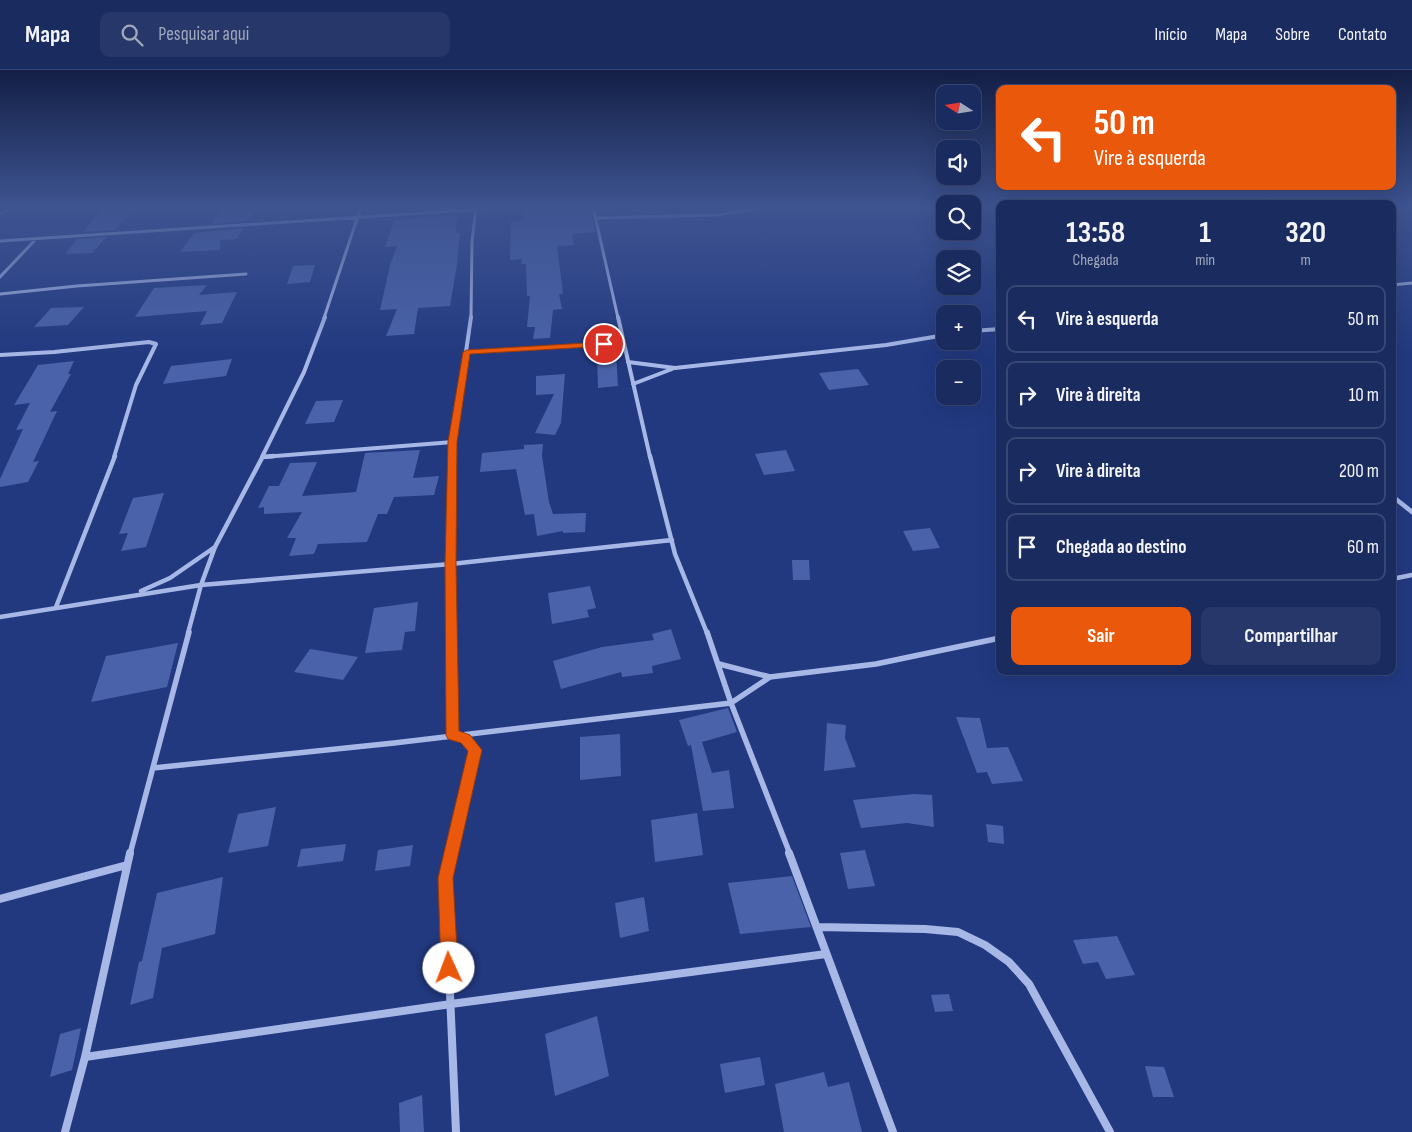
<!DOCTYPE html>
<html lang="pt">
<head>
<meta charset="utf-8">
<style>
	body { margin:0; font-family:"Sofia Sans Condensed",sans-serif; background:#273769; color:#f1f3f6; height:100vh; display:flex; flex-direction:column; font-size:19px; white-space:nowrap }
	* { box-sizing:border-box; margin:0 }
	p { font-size:16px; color:#9fa7bd }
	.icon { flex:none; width:28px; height:28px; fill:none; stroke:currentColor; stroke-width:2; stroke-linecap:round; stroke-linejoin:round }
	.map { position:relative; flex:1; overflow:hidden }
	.sheet { position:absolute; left:996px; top:130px; width:400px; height:475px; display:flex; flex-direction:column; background:#1a2b60; border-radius:10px; box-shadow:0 5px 20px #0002,0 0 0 1px #384775 }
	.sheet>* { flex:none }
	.banner { position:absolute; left:996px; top:15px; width:400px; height:105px; border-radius:10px; box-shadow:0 5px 20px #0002,0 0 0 1px #384775; background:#ea580c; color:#fff; overflow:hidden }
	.needle { width:32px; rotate:282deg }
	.buttons { position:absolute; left:936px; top:15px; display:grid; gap:10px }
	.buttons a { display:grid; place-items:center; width:45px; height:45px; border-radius:10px; background:#1a2b60; box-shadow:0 5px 20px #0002,0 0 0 1px #384775; font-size:25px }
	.pin { position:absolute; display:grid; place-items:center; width:42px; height:42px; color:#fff; margin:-21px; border:2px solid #fff; border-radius:50%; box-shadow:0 1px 5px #0007 }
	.me { position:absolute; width:55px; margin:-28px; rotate:358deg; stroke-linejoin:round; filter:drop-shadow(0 0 4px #0008) }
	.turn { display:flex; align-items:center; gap:18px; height:105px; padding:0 15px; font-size:22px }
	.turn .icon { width:65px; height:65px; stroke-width:2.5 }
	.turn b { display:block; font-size:35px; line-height:42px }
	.eta { display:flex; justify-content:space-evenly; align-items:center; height:85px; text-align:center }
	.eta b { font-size:30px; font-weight:700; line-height:35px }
	.cta { display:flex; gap:10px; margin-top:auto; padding:10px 15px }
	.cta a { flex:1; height:58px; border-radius:10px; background:#ea580c; color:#fff; font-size:20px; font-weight:700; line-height:58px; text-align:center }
	.cta a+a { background:#273769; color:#f1f3f6 }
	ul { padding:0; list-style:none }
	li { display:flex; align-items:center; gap:15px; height:68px; margin:0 10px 8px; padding:0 5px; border:2px solid #384775; border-radius:10px }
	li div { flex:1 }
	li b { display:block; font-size:19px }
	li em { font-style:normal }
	header { display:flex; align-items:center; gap:30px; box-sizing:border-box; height:70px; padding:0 25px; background:#1a2b60; border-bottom:1px solid #384775 }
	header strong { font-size:24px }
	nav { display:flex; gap:28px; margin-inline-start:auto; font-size:18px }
	.search { width:350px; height:45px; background:#273769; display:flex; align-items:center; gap:12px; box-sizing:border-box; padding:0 18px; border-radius:10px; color:#9fa7bd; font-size:19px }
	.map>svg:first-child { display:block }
</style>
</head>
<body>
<header>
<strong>Mapa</strong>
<div class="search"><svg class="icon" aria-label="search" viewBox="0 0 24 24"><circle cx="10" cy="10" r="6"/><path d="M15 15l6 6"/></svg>Pesquisar aqui</div>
<nav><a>Início</a><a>Mapa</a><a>Sobre</a><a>Contato</a></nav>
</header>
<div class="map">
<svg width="1412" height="1062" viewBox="0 0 1412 1062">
	<rect width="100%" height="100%" fill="#223980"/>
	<path fill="#4a62a9" d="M103,137H136L114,160L83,162Z
		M221,137H257L248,151L212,154Z
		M524,137H550V140L590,138L595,162L572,164L574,175L557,176L563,224H559L562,239L553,240L550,268L533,269L535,257H527L530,226H527L526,194H521L522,189L510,190L511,151L524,150Z
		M457,145L456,163H460L457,194L450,236L418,238L414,264L386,266L397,239L380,240L390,195L397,176L385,177L394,150Z
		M244,158L237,169L220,170V180L180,182L194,163Z
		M107,167L92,183L65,184L77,169Z
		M315,195L310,212L287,214L293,196Z
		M207,215L199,225L237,222L222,253L200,255L207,241L135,247L154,218Z
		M84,237L68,255L34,257L51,238Z
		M616,283L618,316L598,318L597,285Z
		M232,289L226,306L163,314L171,296Z
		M74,291L68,304H71L50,342L57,341L33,392L39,391L28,412L0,417V409L23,359L16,360L30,333L14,335L38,295Z
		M858,299L869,315L829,320L819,303Z
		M565,304L561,353L555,365L535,363L554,324L536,325V306Z
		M343,330L334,352L305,354L316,331Z
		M543,374L542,386L549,432L553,444L586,443L585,462L563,463V461L537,466L534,444L525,445L516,399L480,402L482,383L524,379V375Z
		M420,380L413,408L439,406L434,425L394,427L387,444H378L367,472L318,474L314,484L289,486L296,468H287L302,442L264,444V437L258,438L269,416H279L290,393L317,392L302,426L356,422L365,383Z
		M786,380L795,401L764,405L755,384Z
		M164,423L146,477L121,481L128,463L119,464L133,428Z
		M930,458L940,478L913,481L903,461Z
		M792,490H809L810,510H793Z
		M590,516L596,538L587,540L589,547L552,554L548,523Z
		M418,532L415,561L405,562L402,580L365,583L374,538Z
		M671,559L681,589L652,596L653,603L622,607L621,602L561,619L553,591L602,577L654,570L652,564Z
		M178,573L167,617L91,632L106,586Z
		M310,579L358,587L343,610L294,602Z
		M728,638L737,662L702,672L712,703L729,700L734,738L703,741L691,675L688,676L679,650Z
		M956,647L980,648L987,678L1008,677L1023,711L992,714L987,702L977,703Z
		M827,653L846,655L845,668L856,697L824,701Z
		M620,664L621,706L580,710V667Z
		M914,724L932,725L934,757L907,753L861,758L853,730Z
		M276,737L268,776L228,783L238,744Z
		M697,743L703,785L655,792L651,750Z
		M986,754L1003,756L1004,774L988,772Z
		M346,774L343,791L297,797L301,779Z
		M413,775L410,796L375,801L378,780Z
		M865,780L875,816L848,819L840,783Z
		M792,806L811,857L740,864L728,813Z
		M223,807L215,864L162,878L153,928L130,935L139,892L142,891L157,823Z
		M644,827L649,861L620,868L615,833Z
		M1117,866L1135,905L1106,909L1098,892L1083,894L1073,870Z
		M949,924L953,941L935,942L931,925Z
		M597,946L609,1006L555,1026L545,964Z
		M81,958L72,1000L50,1007L60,964Z
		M760,987L765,1015L725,1023L720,994Z
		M1145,996L1164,997L1174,1027H1153Z
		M824,1002L828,1017L849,1012L862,1062H784L775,1014Z
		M422,1025L424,1062H400L399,1033Z"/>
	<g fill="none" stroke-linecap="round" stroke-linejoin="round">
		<path stroke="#a7b8e7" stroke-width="3" d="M593,137L618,248
			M2,143L14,137
			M595,148L717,145L768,137
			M0,171L512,137
			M0,207L37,168
			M1392,215L1412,213
			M0,224L77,216L246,204
			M324,248L361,137
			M471,248L472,171L476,138"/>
		<path stroke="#a7b8e7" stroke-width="4" d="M618,247L650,387
			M972,261L1000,259
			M467,282L624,273
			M0,285L54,282L149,272L156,274L136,315L114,387
			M628,292L675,298L886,275L945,265
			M633,314L672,299
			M262,387L304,302L325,247
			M263,387L453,372L471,247
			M453,387V372"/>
		<path stroke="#a7b8e7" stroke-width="4.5" d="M263,386L215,477L201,515L451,494L672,470
			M650,386L675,484L707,563
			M263,387L274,386
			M1392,426L1412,442
			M1392,509L1412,505
			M141,521L170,508L215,477
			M56,537L115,386
			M0,547L201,515L188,563
			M452,563L453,386"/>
		<path stroke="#a7b8e7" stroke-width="5.5" d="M707,562L731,633L790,784
			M719,594L770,607L876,594L1000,568
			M153,698L394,673L731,633L770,607
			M130,784L189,562
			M451,784L475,680L465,669L453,665L452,562"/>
		<path stroke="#a7b8e7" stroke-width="8" d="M451,783L445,808L456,1062
			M789,783L893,1062
			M0,829L127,795
			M818,857L925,859L958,862L985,875L1009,892L1029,914L1110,1062
			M85,987L451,934L826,884
			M65,1062L85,987L130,783"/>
	</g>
	<linearGradient id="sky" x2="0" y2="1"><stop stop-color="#131f46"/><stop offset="0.48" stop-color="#3e5491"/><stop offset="1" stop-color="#3e5491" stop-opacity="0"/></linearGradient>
	<rect width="1412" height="286" fill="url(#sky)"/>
	<path fill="#ea580c" stroke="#983908" d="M604,272L607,273V276L470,284L457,372L456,494L459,661L470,665L482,680L453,808L458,898L455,904L449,906L444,904L441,898L438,808L468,681L461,673L448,669L446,665L445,494L448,372L463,282L467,280Z"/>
</svg>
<div class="buttons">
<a><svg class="needle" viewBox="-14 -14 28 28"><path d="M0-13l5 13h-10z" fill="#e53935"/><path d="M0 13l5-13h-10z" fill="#9fa7bd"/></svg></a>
<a><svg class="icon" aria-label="sound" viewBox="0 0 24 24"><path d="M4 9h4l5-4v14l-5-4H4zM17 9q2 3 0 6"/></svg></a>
<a><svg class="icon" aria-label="search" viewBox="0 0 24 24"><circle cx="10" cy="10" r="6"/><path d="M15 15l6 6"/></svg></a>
<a><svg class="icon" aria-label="layers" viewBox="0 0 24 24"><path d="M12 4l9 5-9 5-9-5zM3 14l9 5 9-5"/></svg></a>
<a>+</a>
<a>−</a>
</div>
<div class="pin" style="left:604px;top:274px;background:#d93025"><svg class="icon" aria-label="arrive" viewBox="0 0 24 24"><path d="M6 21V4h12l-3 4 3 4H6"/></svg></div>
<svg class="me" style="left:449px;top:898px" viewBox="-20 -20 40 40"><circle r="19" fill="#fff"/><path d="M0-13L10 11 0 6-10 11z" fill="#ea580c"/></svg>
<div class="banner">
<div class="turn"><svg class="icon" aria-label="left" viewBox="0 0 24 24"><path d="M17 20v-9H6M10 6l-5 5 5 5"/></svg><div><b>50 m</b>Vire à esquerda</div></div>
</div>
<section class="sheet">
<div class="eta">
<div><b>13:58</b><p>Chegada</p></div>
<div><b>1</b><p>min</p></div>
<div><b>320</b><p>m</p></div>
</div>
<ul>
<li><svg class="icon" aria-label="left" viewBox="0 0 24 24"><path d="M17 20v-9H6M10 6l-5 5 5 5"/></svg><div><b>Vire à esquerda</b></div><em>50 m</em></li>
<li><svg class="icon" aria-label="right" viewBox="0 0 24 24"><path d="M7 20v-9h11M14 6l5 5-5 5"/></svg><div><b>Vire à direita</b></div><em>10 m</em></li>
<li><svg class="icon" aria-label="right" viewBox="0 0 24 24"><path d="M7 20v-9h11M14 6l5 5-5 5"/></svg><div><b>Vire à direita</b></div><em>200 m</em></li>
<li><svg class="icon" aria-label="arrive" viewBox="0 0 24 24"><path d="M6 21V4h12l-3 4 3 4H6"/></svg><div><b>Chegada ao destino</b></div><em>60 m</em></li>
</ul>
<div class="cta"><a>Sair</a><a>Compartilhar</a></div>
</section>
</div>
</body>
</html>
